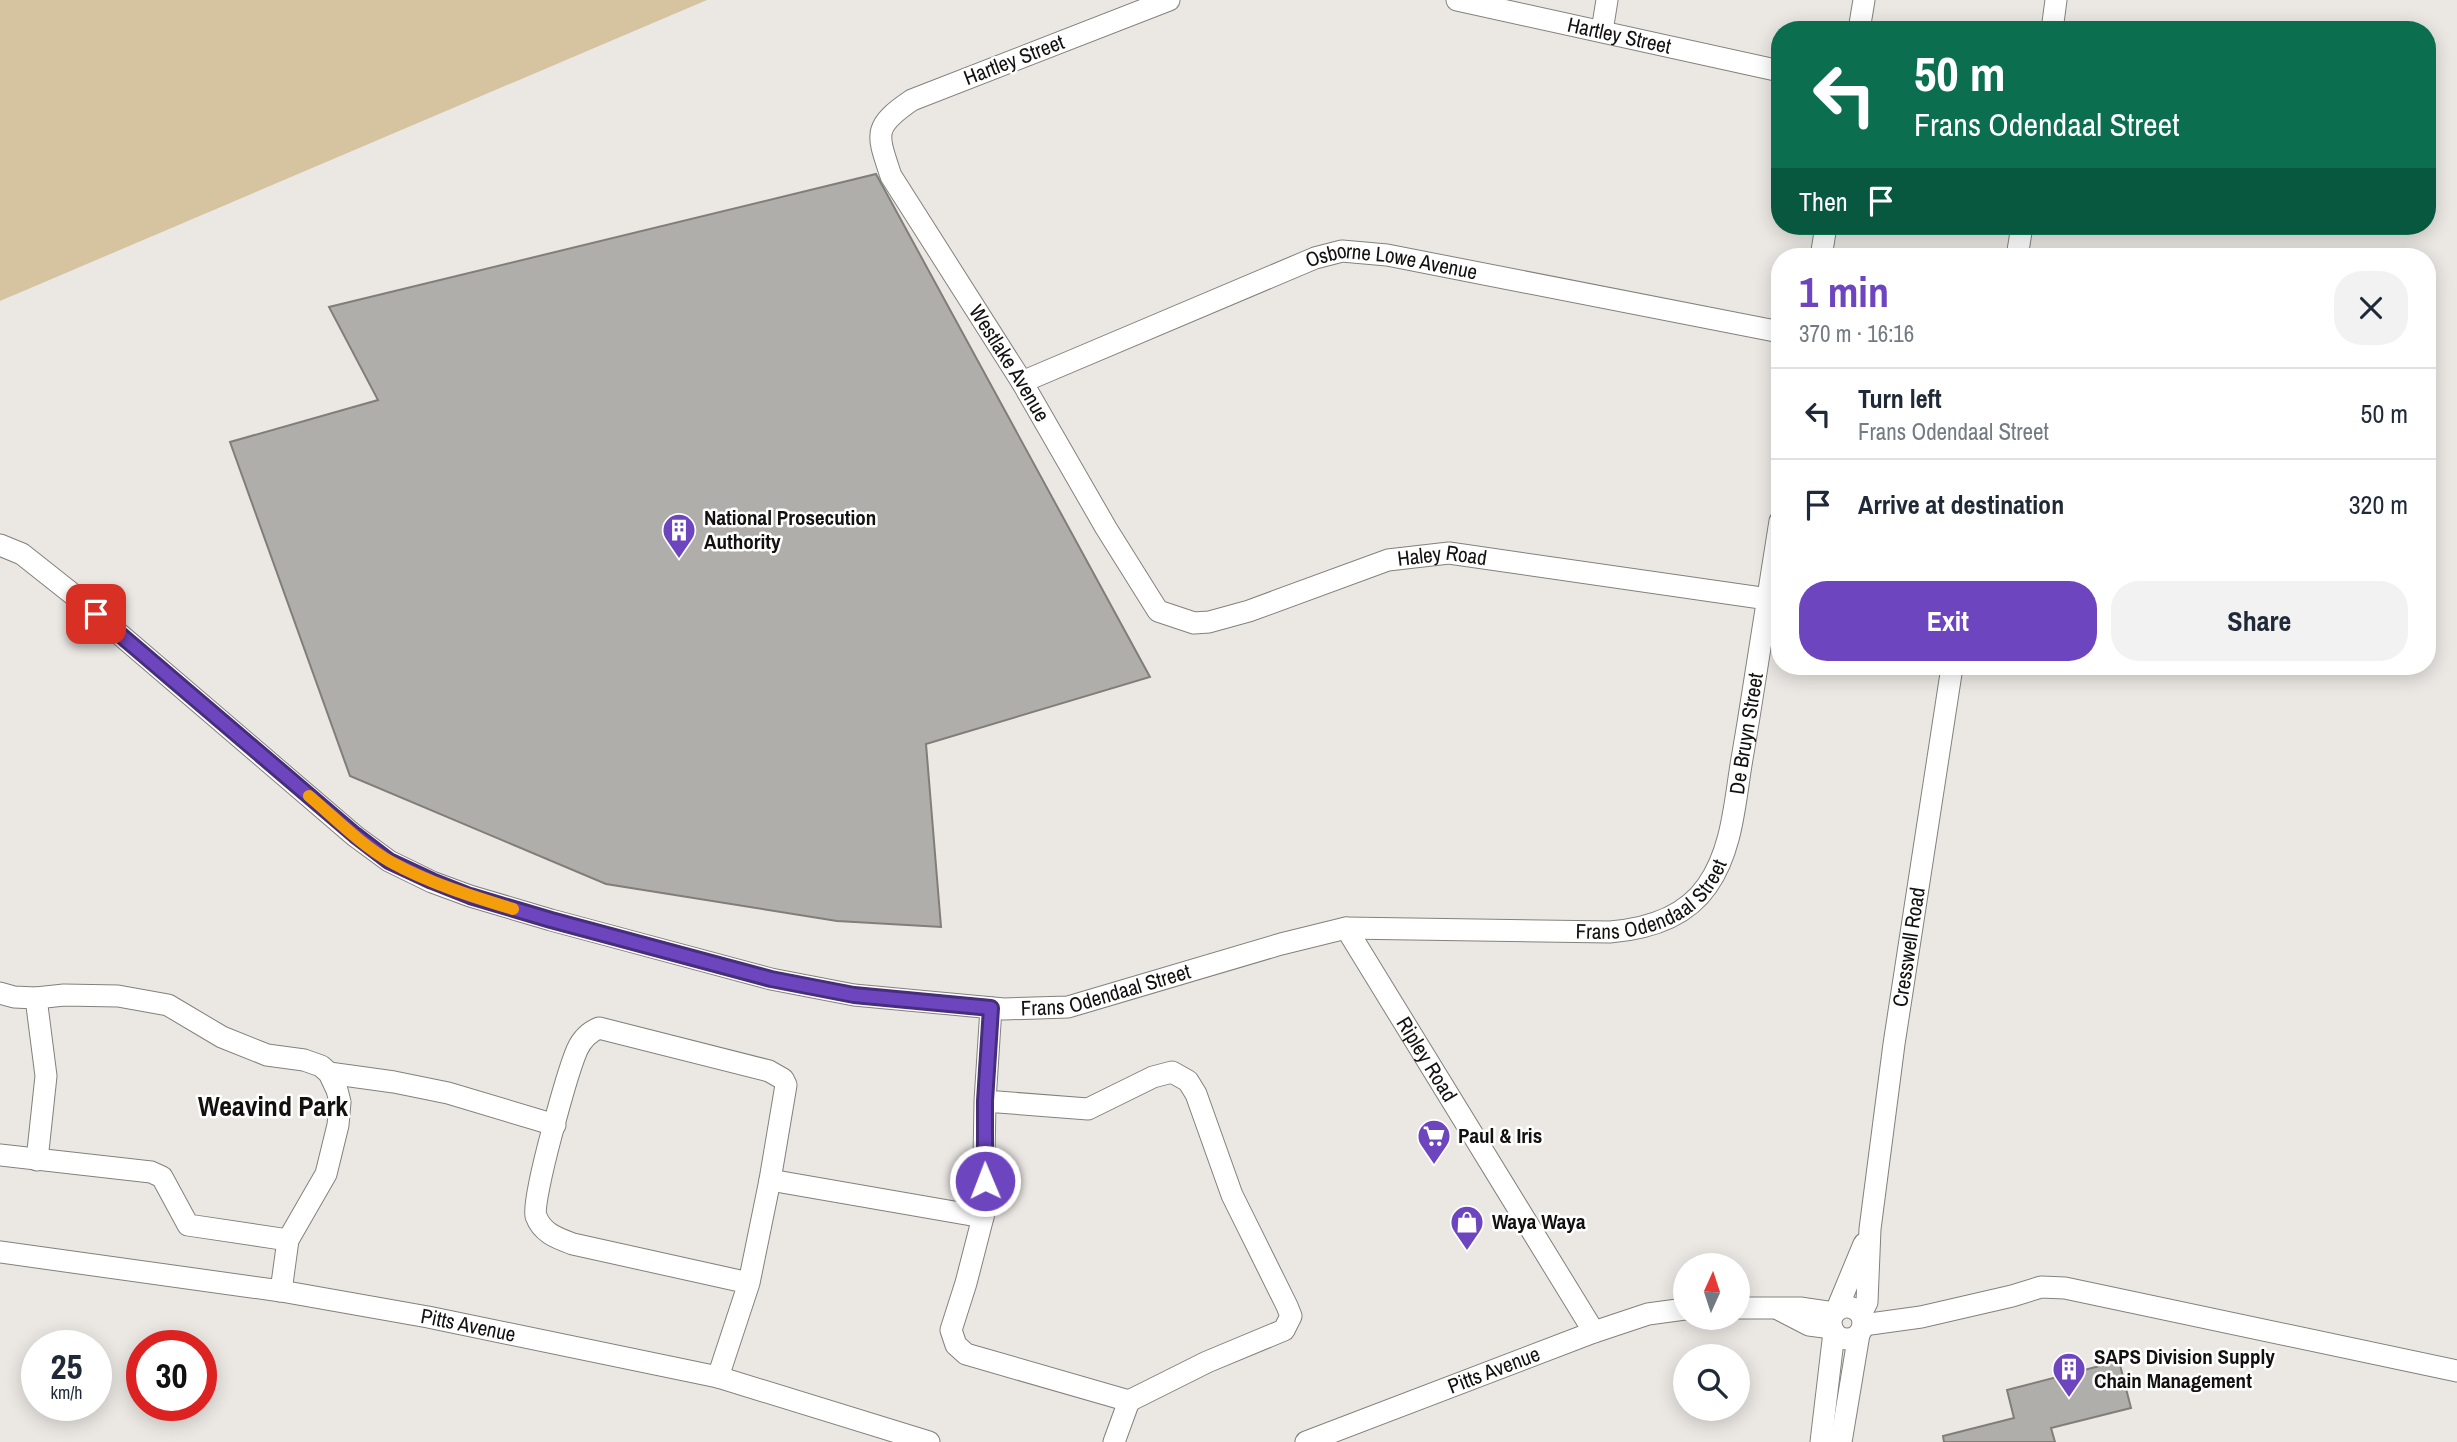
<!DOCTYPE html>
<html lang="en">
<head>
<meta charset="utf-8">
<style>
	body { margin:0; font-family:"Archivo Narrow",sans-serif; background:#f2f2f3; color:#1f2937; height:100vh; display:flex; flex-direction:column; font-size:26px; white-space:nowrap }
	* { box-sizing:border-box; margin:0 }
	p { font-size:23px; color:#747a83 }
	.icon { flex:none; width:38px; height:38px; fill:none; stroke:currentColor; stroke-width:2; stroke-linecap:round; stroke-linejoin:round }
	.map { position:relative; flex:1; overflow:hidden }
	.panel { position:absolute; left:1771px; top:248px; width:665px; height:427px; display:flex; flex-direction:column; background:#fff; border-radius:28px; box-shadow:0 4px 18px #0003 }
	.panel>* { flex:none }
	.guide { position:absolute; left:1771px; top:21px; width:665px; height:214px; border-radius:28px; box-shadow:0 4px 18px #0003; background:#0b6e4f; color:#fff; overflow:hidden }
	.needle { width:46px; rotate:3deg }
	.fabs { position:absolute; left:1673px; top:1253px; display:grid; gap:14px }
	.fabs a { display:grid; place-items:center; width:77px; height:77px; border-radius:50%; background:#fff; box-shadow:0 4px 18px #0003; font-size:35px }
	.speed { position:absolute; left:21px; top:1330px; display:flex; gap:14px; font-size:35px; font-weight:700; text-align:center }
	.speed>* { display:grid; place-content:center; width:91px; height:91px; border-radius:50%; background:#fff; box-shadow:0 4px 18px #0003; line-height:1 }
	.speed small { font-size:18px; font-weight:400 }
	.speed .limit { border:10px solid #d22; background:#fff; color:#111 }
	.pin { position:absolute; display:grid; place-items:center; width:60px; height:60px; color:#fff; margin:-30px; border-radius:14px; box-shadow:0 4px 10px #0006 }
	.me { position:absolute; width:77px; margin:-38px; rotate:359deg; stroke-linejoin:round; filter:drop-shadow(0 0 5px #0008) }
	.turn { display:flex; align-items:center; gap:24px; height:147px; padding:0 28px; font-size:32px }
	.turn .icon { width:91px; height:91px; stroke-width:2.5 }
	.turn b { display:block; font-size:49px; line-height:60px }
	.then { display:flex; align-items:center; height:66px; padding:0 28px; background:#0003; gap:14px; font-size:26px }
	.round { display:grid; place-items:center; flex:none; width:74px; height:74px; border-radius:28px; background:#f2f2f3 }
	.summary { display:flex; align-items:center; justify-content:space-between; height:119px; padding:0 28px }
	h1 { font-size:42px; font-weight:700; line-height:52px; color:#6d46bf }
	.primary-button { display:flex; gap:14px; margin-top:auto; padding:14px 28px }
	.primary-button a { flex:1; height:80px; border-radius:28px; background:#6d46bf; color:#fff; font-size:28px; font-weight:700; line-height:80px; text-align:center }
	.primary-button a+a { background:#f2f2f3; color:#1f2937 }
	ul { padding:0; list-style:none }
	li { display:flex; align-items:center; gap:21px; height:91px; padding:0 28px; border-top:2px solid #e0e1e3 }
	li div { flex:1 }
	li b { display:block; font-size:26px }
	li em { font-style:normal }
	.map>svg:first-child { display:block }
</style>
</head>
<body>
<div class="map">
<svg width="2457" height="1442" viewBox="0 0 2457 1442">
	<rect width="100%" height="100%" fill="#ebe8e4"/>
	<path fill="#d6c4a1" d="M0,0H707L0,301Z"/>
	<path fill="#b0aeaa" stroke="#817e7a" stroke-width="2" d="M876,174L1150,677L926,744L941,927L837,921L606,884L350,776L230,442L378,400L329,307Z
		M2119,1361L2131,1408L2051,1428L2055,1442H1944L1943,1436L2014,1418L2007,1390Z"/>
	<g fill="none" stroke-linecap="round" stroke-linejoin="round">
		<defs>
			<g id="minor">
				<path id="s1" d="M1169,0L912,100C872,127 877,134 891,176L1022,382L1106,528L1158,611L1194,623L1209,622L1249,611L1388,560L1449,553L1768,599"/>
				<path id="s2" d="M1457,0L1780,71"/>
				<path d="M1859,30L1864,0"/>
				<path d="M2052,30L2056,0"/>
				<path d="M1602,31L1607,0"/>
				<path d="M1821,257L1826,226"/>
				<path d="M2017,257L2022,226"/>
				<path id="s3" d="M1022,382L1315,258L1342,251L1387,255L1780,332"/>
				<path id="s4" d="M0,545L22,554L75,596L355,836L389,861L432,882L470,896L551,920L771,979L854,995L1004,1009L1068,1007L1281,944L1346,928L1610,932C1646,929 1685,918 1707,886C1734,848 1735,796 1743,753C1756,676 1768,599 1780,521"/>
				<path id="s5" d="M1346,928L1594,1332"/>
				<path d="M0,993L14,997L36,998L64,995L118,996L168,1005L222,1037L267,1055L304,1060L321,1066L329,1073L337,1090L340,1102L338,1125L326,1174L288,1240L281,1291"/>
				<path d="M36,998L46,1076L37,1160"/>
				<path d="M329,1073L394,1082L448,1093L555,1125"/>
				<path d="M985,1101L1088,1109L1153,1077L1172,1072L1188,1081L1196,1094L1232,1195L1287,1306L1291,1316L1284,1330L1207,1362L1129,1401L966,1354L956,1345L951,1330L966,1283L983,1217L985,1101L991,1008"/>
				<path d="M0,1155L151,1172L162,1177L188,1225L288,1240"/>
				<path d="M770,1180L983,1217"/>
				<path id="s6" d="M0,1252L281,1291L428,1317L718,1377L929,1442"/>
				<circle cx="1847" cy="1323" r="16"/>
				<path d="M1738,1308H1800L1834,1313"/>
				<path d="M1837,1309L1864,1244"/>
				<path d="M1780,1310L1809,1325L1832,1328"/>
				<path id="s7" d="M1861,1314L1867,1302L1870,1229L1894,1044L1952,667"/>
				<path d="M1863,1325L1921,1317L2012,1296L2041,1287L2065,1288L2457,1371"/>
				<path d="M718,1377L749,1283L770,1180L786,1085L783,1079L769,1071L599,1028C589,1032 582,1039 577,1050C568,1071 531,1200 536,1216C542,1233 557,1238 573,1244L749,1283"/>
				<path d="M1114,1442L1129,1401"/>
				<path id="s8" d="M1306,1442L1594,1332L1648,1314L1685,1309"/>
				<path d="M1821,1442L1834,1332"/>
				<path d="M1841,1442L1859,1334"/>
			</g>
		</defs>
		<use href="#minor" stroke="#83817c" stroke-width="23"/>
		<use href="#minor" stroke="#fff" stroke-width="21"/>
	</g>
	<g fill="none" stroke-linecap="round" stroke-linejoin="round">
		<defs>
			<path id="route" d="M96,614L355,835L389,861L432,881L470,896L551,920L771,979L854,995L991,1008L985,1101V1181"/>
		</defs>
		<use href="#route" stroke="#472e7c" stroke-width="18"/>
		<use href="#route" stroke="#6d46bf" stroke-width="12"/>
		<path stroke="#f59e0b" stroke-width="12" d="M309,796C335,818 361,845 391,862C429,883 471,896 513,909"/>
	</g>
	<defs>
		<symbol id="building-pin" viewBox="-11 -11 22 30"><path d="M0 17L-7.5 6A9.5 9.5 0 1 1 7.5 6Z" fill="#6d46bf" stroke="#fff"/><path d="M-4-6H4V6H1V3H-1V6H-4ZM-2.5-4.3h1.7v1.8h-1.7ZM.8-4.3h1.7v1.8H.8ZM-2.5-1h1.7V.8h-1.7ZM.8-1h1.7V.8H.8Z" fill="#fff"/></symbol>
		<symbol id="supermarket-pin" viewBox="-11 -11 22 30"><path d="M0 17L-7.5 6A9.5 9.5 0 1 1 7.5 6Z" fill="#6d46bf" stroke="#fff"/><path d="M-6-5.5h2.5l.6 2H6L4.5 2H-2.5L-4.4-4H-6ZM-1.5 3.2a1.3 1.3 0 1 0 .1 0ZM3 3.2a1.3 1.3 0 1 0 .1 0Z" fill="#fff"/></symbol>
		<symbol id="shop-pin" viewBox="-11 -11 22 30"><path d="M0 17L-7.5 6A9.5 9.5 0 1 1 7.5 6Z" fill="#6d46bf" stroke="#fff"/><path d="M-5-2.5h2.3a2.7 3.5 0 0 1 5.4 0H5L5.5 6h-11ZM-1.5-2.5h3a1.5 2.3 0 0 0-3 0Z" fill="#fff"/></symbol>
	</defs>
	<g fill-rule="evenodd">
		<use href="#building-pin" x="660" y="511" width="38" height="52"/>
		<use href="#supermarket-pin" x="1415" y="1117" width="38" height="52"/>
		<use href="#shop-pin" x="1448" y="1203" width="38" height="52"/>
		<use href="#building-pin" x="2050" y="1350" width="38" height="52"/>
	</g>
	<g text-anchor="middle" stroke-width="5" stroke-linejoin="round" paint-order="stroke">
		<g font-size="21" fill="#121110" stroke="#fff">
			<text dy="7" stroke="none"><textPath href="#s2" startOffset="166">Hartley Street</textPath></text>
			<text transform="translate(1014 60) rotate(-21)" y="7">Hartley Street</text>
			<text dy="7" stroke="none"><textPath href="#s3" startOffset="396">Osborne Lowe Avenue</textPath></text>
			<text dy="7" stroke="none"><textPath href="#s1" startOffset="588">Westlake Avenue</textPath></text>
			<text dy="7" stroke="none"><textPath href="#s1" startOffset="1174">Haley Road</textPath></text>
			<text dy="7" stroke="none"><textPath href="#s4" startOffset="2025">De Bruyn Street</textPath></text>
			<text dy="7" stroke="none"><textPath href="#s4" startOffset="1808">Frans Odendaal Street</textPath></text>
			<text dy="7" stroke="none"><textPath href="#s7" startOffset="371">Cresswell Road</textPath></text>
			<text dy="7" stroke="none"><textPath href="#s4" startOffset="1242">Frans Odendaal Street</textPath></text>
			<text dy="7" stroke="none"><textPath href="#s5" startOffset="154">Ripley Road</textPath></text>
			<text dy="7" stroke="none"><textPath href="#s6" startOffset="474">Pitts Avenue</textPath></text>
			<text dy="7" stroke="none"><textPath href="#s8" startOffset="201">Pitts Avenue</textPath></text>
		</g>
		<g font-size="21" font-weight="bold" fill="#121110" stroke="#fff" text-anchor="start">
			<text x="704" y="525">National Prosecution<tspan x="704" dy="24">Authority</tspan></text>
			<text x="1458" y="1143">Paul &amp; Iris</text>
			<text x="1492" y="1229">Waya Waya</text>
			<text x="2094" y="1364">SAPS Division Supply<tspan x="2094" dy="24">Chain Management</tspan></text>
		</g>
		<g font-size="28" font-weight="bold" fill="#121110" stroke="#fff">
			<text x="273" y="1116">Weavind Park</text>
		</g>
	</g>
</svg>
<div class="fabs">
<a><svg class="needle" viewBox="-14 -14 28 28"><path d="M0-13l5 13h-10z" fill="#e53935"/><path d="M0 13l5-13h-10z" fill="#747a83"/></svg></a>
<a><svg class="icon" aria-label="search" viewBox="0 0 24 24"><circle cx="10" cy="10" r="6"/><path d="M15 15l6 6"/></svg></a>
</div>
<div class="speed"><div>25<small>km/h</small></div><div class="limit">30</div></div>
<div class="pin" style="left:96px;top:614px;background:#d93025"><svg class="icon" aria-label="arrive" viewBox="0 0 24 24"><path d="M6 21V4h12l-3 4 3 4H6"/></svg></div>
<svg class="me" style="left:985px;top:1181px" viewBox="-20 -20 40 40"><circle r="17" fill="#6d46bf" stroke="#fff" stroke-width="3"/><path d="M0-11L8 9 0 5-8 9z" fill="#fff"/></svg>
<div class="guide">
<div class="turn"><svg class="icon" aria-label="left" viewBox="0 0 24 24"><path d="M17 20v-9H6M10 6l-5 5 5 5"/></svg><div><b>50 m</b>Frans Odendaal Street</div></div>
<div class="then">Then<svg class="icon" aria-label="arrive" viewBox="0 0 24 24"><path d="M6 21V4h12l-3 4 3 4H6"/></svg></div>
</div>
<section class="panel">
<div class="summary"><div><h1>1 min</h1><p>370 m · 16:16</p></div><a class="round"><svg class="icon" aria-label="close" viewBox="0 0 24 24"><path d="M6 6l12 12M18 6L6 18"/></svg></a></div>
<ul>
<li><svg class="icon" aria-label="left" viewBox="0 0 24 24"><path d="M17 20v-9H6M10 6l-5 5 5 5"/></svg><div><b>Turn left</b><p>Frans Odendaal Street</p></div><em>50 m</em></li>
<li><svg class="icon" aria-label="arrive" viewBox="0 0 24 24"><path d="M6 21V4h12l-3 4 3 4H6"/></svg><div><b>Arrive at destination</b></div><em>320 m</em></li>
</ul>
<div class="primary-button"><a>Exit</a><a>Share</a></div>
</section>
</div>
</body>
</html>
